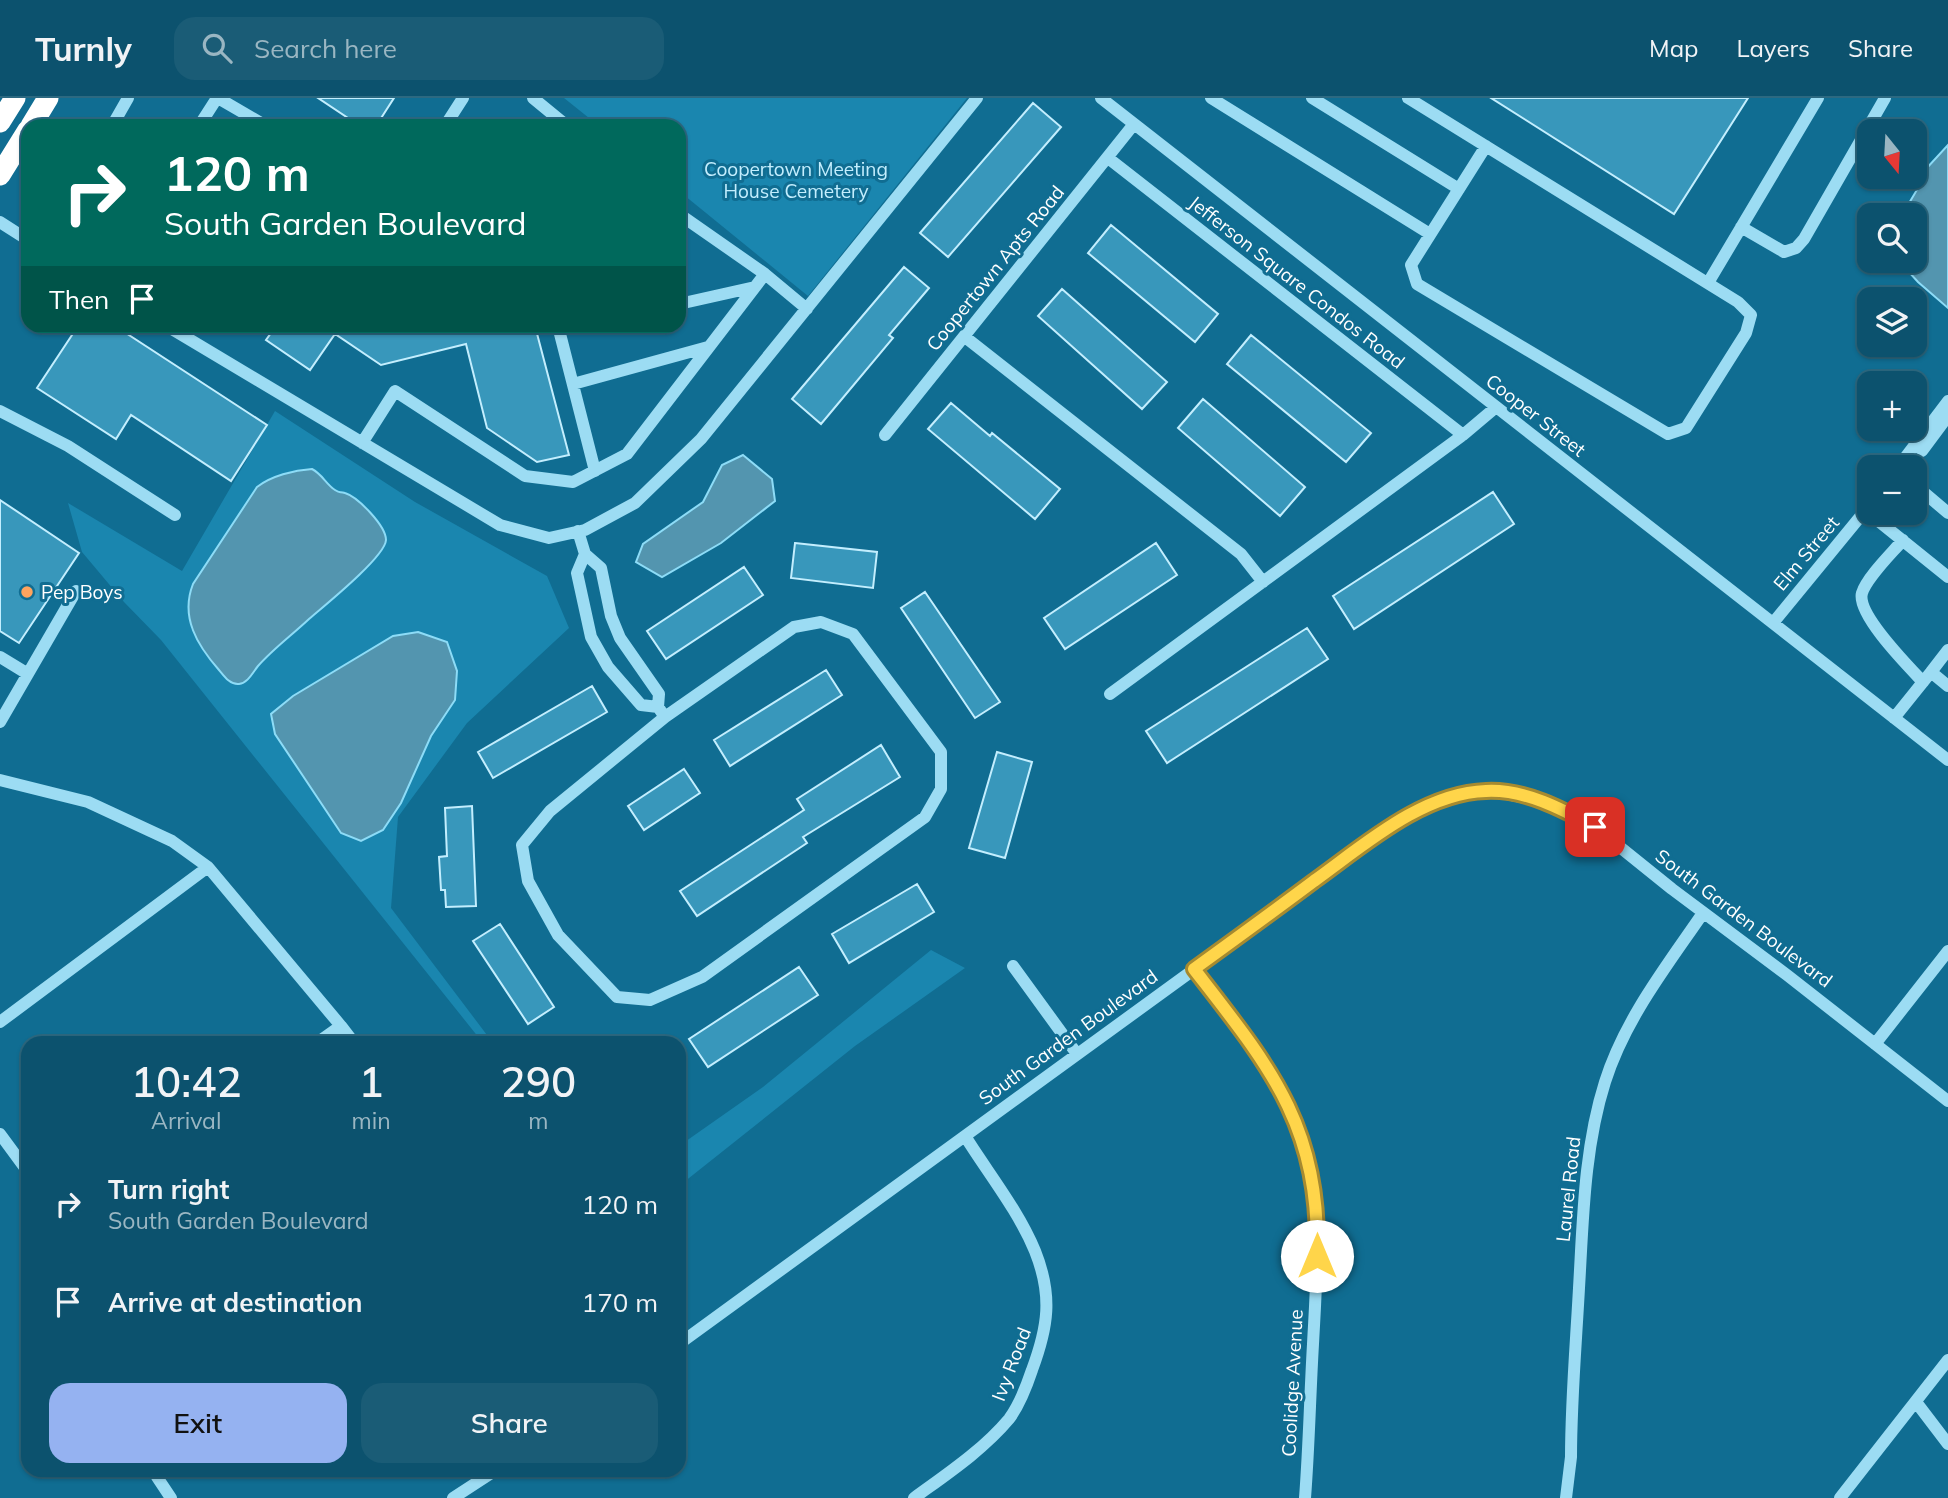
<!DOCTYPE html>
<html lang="en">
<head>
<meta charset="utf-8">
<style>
	body { margin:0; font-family:Mulish,sans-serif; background:#1a5c76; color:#f1f3f6; height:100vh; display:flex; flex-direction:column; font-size:26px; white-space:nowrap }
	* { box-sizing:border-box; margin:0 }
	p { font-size:23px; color:#9ab6c2 }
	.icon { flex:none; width:38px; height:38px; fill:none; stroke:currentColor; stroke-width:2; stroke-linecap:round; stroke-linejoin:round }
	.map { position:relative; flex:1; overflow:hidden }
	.sheet { position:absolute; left:21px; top:938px; width:665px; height:441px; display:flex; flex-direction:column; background:#0c526e; border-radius:21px; box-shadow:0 2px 5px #0004,0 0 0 2px #2c6981 }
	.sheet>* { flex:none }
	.banner { position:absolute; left:21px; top:21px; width:665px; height:214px; border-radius:21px; box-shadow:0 2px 5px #0004,0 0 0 2px #2c6981; background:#00695c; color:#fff; overflow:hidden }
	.needle { width:46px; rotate:162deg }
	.controls { position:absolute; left:1857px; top:21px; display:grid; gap:14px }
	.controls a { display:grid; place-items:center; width:70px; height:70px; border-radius:14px; background:#0c526e; box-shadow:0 2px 5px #0004,0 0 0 2px #2c6981; font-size:35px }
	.pin { position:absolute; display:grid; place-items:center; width:60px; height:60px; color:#fff; margin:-30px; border-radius:14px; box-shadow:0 4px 10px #0006 }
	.me { position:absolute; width:77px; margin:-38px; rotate:0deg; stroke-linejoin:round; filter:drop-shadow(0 0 5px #0008) }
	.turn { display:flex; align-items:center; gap:24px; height:147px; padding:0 28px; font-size:32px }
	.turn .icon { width:91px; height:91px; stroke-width:2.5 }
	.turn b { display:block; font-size:49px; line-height:60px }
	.then { display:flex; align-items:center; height:66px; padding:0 28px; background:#0003; gap:14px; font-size:26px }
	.eta { display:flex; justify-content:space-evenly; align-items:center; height:119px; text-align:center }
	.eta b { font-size:42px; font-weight:600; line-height:49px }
	.primary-button { display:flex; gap:14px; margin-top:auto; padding:14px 28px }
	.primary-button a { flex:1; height:80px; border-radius:21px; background:#95b2f1; color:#111; font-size:28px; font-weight:600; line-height:80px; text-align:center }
	.primary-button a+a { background:#1a5c76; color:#f1f3f6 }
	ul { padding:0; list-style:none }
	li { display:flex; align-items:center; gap:21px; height:98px; padding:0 28px }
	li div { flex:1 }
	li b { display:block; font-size:26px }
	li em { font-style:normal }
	header { display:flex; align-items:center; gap:42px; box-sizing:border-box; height:98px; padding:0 35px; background:#0c526e; border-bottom:2px solid #2c6981 }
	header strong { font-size:33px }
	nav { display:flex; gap:38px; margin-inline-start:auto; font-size:24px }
	.search { width:490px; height:63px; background:#1a5c76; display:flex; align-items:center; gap:18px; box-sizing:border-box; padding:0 24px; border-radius:21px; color:#9ab6c2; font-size:26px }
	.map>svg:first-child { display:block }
</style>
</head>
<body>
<header>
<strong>Turnly</strong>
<div class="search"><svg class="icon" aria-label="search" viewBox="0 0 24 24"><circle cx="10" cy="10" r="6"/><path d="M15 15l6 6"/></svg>Search here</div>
<nav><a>Map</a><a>Layers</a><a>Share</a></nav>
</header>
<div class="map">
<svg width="1948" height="1400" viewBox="0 0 1948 1400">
	<rect width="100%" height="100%" fill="#106d92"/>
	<path fill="#1a86af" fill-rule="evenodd" d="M564,0H967L808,198L679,93V28H599Z
		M275,313L415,404L547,478L569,530L467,625L398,719L391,810L493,945H483L161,542L124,504L82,454L68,405L182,473ZM308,371L318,374L336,393L352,399L378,423L364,471L260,566L246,583L191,531L193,486L257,389L268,382ZM455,602L431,638L401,705L383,731L361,743L341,735Z
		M931,852L965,870L855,948L679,1088V1048L763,989Z"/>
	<path fill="#5395af" stroke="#8ddcf7" stroke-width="2" d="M1948,47V210L1918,184L1899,163H1914V117H1902L1924,80L1925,72Z
		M743,357L772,381L775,403L721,445L662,479L636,464L643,446L703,404L722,367Z
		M312,371C322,376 326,386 335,392C341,396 339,393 345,395C358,399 386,428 386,442C385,459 324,508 309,521C292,537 273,551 258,568C253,574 248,585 239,586C230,587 224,578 219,572C197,547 180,519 193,486L257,389C271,378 294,372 312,371Z
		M418,534L447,544L457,573L455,602L431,638L401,705L383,732L361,743L341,735L275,636L271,616L293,598L393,538Z"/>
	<path fill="#3897bb" stroke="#c3eefe" stroke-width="2" d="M318,0H394L376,28H360Z
		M1491,0H1748L1674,116Z
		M1033,5L1061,29L948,159L920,135Z
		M1111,127L1218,216L1195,244L1088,155Z
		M904,169L929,190L889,237L893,240L821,326L792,301Z
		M1062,191L1167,284L1142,311L1038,218Z
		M78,228H115L267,327L231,383L131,317L116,341L37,290Z
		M276,228H535L569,357L537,364L487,330L466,246L381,267L335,236L310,272L266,242Z
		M1251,237L1371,335L1346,364L1227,266Z
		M1203,301L1305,389L1280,418L1178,330Z
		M951,305L990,338L992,335L1060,391L1035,421L928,331Z
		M1493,394L1514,426L1354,531L1333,498Z
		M0,402L79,455L19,545L0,533Z
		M795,445L877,454L873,490L791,480Z
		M1156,445L1177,477L1065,551L1044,520Z
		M744,469L763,497L666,561L647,533Z
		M925,494L1000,604L975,620L901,510Z
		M1307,530L1328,561L1167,665L1146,633Z
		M826,572L842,597L730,668L714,642Z
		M592,588L607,614L493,680L478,654Z
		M881,647L900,679L803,739L807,745L697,818L680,793L804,712L797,701Z
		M997,654L1032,664L1005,760L969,750Z
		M684,671L700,695L644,732L628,708Z
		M472,708L476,808L446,809L445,792H441L439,759L447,758L445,710Z
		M917,786L934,814L849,865L832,836Z
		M500,826L554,909L528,926L473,843Z
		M799,869L818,897L708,969L689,941Z"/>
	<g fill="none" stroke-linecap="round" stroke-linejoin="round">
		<path stroke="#9cdcf3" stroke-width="12" d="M218,0L266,28
			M533,0L567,28
			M1101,0L1948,662
			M1211,0L1430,136
			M1312,0L1459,91
			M1408,0L1738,204L1751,217L1746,235L1686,330L1668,336L1417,186L1411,167L1486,48
			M112,28L128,0
			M199,28L217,0
			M445,28L463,0
			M1108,60L1463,337
			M679,116L765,176L807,211
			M0,124L28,142
			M1741,129L1784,154L1796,150L1804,141L1885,0
			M1708,185L1818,0
			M679,206L755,189
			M167,228L500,427L549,440L585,432L635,405L701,341L977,0
			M558,228L595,373
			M559,232L580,228
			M965,239L1241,456L1263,484
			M573,286L708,249
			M0,313L68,348L175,417
			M885,337L1134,26
			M362,345L395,293L525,378L573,384L627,356L765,176
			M1922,353L1948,318
			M1898,369L1948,303
			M1914,386L1948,415
			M1871,417L1948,479
			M578,433L585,456L601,470L611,518L620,540L659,596L658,609L665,619L550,713L522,747L528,783L558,837L617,899L650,902L702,879L925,719L941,691V654L853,536L821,524L794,529L665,619
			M1903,442C1892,455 1867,479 1862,495C1856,516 1909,569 1923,584
			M585,456L577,475L591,539L608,569L641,607L658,609
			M1773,525L1869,408
			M1948,552L1931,574L1948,588
			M0,559L28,576
			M1110,596L1463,337L1495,310
			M1894,620L1931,574
			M0,624L76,493
			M0,682L88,704L172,743L208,769L341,928L317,945
			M1013,868L1077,956
			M1194,871C1230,917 1269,962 1293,1016C1325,1089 1317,1168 1313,1246C1310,1297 1309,1349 1305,1400
			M0,924L208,769
			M341,928L354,945
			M1875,946L1948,853
			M0,1036L28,1074
			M679,1246L1394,726L1431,707L1469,694L1487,692L1544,704L1579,721L1595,729L1672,791L1787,877L1948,1003
			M1916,1304L1948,1346
			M157,1372V1379L171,1400
			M453,1400L496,1372
			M914,1400C947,1376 983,1352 1009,1321C1020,1306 1026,1290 1032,1272C1048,1229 1053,1198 1035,1153C1018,1112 988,1075 965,1038
			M1566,1400L1571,1359C1571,1303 1576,1246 1579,1190C1583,1122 1584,1050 1605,984C1625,921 1666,869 1703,815
			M1840,1400L1948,1262"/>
		<path stroke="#fff" stroke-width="21" d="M0,24L15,0
			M31,28L48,0
			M0,77L28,32"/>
	</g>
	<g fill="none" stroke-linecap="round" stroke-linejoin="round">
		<defs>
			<path id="route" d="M1317,1158C1320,1027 1270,969 1194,871C1234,842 1274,813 1314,783C1363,748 1422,695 1486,693C1525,691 1562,711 1595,729"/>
		</defs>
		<use href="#route" stroke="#a68a30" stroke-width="18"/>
		<use href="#route" stroke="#ffd54a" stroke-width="12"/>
	</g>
	<circle fill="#ffa45e" stroke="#106d92" stroke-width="2.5" cx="27" cy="494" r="7"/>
	<g text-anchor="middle" stroke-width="6" stroke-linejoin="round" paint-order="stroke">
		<g font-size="19" fill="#c3eefe" stroke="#106d92">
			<text x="796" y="78">Coopertown Meeting<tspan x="796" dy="22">House Cemetery</tspan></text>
		</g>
		<g font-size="19" fill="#fff" stroke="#106d92">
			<text transform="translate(995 170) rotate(-51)" y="7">Coopertown Apts Road</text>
			<text transform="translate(1297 184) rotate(38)" y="7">Jefferson Square Condos Road</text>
			<text transform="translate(1536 317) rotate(38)" y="7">Cooper Street</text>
			<text transform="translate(1806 455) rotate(-50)" y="7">Elm Street</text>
			<text transform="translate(1744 820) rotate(37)" y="7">South Garden Boulevard</text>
			<text transform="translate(1068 939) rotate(-36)" y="7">South Garden Boulevard</text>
			<text transform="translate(1568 1091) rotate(-84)" y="7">Laurel Road</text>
			<text transform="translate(1011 1266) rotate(-69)" y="7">Ivy Road</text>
			<text transform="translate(1292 1285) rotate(-87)" y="7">Coolidge Avenue</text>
		</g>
		<g font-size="19" fill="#fff" stroke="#106d92" text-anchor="start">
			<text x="41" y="501">Pep Boys</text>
		</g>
	</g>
</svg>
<div class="controls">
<a><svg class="needle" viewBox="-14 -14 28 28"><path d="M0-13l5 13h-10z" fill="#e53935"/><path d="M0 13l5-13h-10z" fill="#9ab6c2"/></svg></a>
<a><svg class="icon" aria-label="search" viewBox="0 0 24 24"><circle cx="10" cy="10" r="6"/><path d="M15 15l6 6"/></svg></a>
<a><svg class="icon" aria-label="layers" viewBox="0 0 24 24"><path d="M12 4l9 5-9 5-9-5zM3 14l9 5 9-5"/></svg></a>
<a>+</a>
<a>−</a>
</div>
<div class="pin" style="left:1595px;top:729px;background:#d93025"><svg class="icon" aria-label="arrive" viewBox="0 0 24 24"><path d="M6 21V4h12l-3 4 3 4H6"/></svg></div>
<svg class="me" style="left:1317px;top:1158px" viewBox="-20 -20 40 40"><circle r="19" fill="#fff"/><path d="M0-13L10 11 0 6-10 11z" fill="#ffd54a"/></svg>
<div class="banner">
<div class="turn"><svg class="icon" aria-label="right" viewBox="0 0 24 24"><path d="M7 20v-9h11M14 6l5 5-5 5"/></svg><div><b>120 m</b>South Garden Boulevard</div></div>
<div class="then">Then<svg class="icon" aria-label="arrive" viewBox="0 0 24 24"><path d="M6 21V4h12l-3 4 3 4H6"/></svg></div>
</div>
<section class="sheet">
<div class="eta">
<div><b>10:42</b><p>Arrival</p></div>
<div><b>1</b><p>min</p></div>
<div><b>290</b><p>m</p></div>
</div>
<ul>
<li><svg class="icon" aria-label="right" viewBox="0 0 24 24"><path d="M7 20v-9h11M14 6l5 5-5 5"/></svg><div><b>Turn right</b><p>South Garden Boulevard</p></div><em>120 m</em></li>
<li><svg class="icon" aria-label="arrive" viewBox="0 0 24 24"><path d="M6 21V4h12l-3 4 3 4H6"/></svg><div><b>Arrive at destination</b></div><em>170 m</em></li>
</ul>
<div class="primary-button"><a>Exit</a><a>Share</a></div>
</section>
</div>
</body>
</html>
